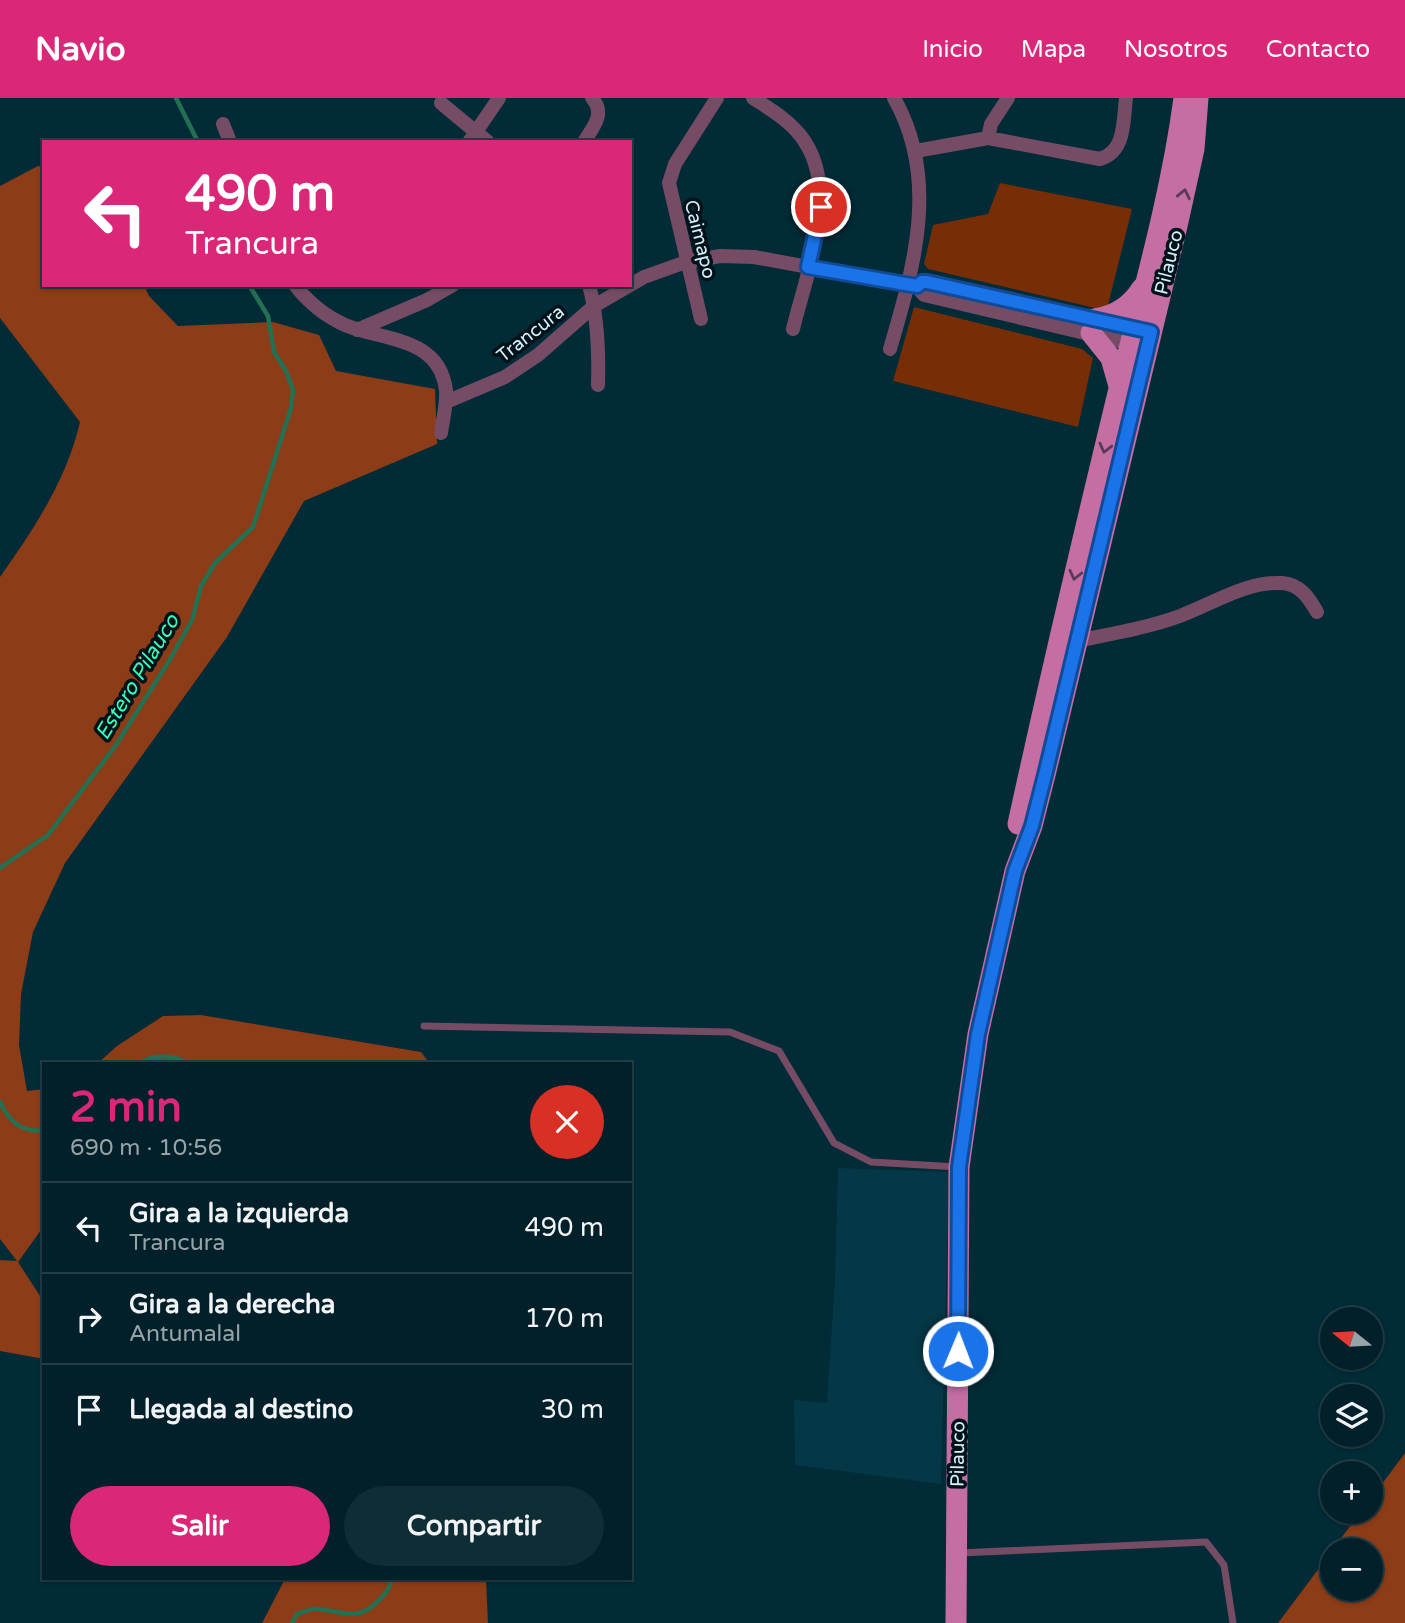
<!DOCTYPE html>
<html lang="es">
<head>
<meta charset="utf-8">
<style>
	body { margin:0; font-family:"Varela Round",sans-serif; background:#0f2d35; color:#f1f3f6; height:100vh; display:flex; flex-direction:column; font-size:26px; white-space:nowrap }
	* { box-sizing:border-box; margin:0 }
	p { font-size:23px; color:#96a3a8 }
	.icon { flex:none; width:38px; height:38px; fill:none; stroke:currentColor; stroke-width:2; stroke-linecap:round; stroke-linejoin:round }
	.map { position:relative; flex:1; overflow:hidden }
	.details { position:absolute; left:42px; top:964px; width:590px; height:518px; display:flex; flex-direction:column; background:#012029; border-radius:0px; box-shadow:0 2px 5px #0004,0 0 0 2px #233e46 }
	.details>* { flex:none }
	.banner { position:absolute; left:42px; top:42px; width:590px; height:147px; border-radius:0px; box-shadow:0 2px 5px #0004,0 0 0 2px #233e46; background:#db2777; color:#fff; overflow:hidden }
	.needle { width:46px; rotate:288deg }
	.controls { position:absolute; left:1320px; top:1209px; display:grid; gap:14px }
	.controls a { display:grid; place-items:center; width:63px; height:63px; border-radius:50%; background:#012029; box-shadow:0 2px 5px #0004,0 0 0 2px #233e46; font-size:35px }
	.pin { position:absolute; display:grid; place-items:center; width:60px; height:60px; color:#fff; margin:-30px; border:4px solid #fff; border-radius:50%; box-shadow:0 2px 7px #0007 }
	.me { position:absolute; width:77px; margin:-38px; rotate:1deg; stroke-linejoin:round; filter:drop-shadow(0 0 5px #0008) }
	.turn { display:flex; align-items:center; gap:24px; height:147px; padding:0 28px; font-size:32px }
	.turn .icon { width:91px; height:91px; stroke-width:2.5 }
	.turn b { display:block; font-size:49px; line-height:60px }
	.round { display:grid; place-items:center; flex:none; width:74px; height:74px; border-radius:37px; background:#0f2d35 }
	.head { display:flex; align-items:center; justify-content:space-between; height:119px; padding:0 28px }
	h1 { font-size:42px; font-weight:800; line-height:52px; color:#db2777 }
	.button { display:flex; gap:14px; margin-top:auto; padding:14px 28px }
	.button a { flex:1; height:80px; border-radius:42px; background:#db2777; color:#fff; font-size:28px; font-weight:800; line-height:80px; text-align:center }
	.button a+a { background:#0f2d35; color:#f1f3f6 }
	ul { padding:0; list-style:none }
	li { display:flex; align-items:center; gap:21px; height:91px; padding:0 28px; border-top:2px solid #233e46 }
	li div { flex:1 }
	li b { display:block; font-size:26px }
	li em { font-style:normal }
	header { display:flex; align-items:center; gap:42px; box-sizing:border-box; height:98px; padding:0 35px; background:#db2777; color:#fff }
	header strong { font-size:33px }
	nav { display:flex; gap:38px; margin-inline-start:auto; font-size:24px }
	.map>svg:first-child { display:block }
</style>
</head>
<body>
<header>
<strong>Navio</strong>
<nav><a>Inicio</a><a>Mapa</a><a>Nosotros</a><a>Contacto</a></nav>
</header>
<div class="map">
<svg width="1405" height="1525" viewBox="0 0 1405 1525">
	<rect width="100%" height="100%" fill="#012b37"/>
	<path fill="#043847" d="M838,1070L949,1074L941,1386L795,1367L794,1302L827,1305L835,1182Z"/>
	<path fill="#772d05" d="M1000,85L1132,111L1108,207L1099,211L928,171L924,166L933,127L988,116Z
		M914,209L1082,251L1093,260L1078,329L893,283Z"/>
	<path fill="#8c3c16" d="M38,68L44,69V187H144L149,198L178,228L273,224L319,237L336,273L435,291L437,346L304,403L227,539L65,765L33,834L21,896L19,947L27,993L44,991V1128L18,1164L44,1204V1261L0,1253V1162L17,1163L0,1141V479C34,431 67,381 80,324L0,220V88Z
		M201,917L421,954L430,966H97L117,948L163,918Z
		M1405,1355V1525H1278L1332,1453V1491H1370V1452H1332L1361,1414H1370V1402Z
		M285,1481H486L488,1525H262Z"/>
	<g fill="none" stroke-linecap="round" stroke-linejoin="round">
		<path stroke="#237052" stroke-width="4.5" d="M176,0L198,44
			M0,770L48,737L116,647L169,563L192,522L201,488L215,465L253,429L291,310L293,292L286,273L274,254L268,218L249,187
			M138,966C154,955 175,957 190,966
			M0,1004C9,1023 21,1035 44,1032
			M292,1525L297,1516C303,1514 311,1510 318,1511C347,1514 359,1525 382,1499C387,1493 391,1489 391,1480"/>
		<path stroke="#764c65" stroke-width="7" d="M424,928L730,934L779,953L834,1045L871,1064L958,1069
			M959,1455L1206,1444L1224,1467L1233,1525"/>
		<path stroke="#764c65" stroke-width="14" d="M753,0C770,11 787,21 800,37C842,89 807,173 793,231
			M441,5L488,44
			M223,26L230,44
			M988,40L991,26L1008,0
			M469,44L499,0
			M584,44C593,29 606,16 592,0
			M916,53L988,40L1100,61C1126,53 1123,23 1126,0
			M295,187C308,204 325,218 345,227C383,243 439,238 446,292C447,306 443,321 441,335
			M589,187C598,220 599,253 598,287
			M917,189L924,197L1136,247
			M701,221L669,85L675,66L717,0
			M357,232L427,202L453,187
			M890,251C914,169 940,81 894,0
			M446,304L505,279L538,257L594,208L644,179L686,164L720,158L754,159L917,189L922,184H927L1143,232
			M1076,543C1111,536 1147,530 1180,518C1212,506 1247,483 1282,485C1300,486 1309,500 1317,514"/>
		<path stroke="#c46ea4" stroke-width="21" d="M1095,221C1115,218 1131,208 1142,190
			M1091,235L1111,260L1119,288
			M1018,726C1050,580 1084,435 1119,291C1143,194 1171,98 1184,0
			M956,1525L959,1069L978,936L1015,773L1032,728L1046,673L1177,128L1194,51L1198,0"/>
	</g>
	<defs><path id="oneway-chevron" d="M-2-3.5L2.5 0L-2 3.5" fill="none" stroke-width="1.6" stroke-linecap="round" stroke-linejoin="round" transform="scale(1.75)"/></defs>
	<g stroke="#583b58">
		<use href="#oneway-chevron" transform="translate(1184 96) rotate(-78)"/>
		<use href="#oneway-chevron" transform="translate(1105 350) rotate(104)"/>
		<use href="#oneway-chevron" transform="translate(1075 477) rotate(103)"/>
	</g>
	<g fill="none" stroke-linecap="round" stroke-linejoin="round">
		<defs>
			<path id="route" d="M821,109L808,169L917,188L922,184H927L1151,234L1046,673L1032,728L1015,773L978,936L959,1069L958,1253"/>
		</defs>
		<use href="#route" stroke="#114b97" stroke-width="18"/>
		<use href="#route" stroke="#1a73e8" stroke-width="12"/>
	</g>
	<g text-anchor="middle" stroke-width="7" stroke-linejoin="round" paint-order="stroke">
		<g font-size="19" fill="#d5f0fa" stroke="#001219">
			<text transform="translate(701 141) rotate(76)" y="7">Caimapo</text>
			<text transform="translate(1168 164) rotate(-76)" y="7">Pilauco</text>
			<text transform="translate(530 235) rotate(-38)" y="7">Trancura</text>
			<text transform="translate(957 1356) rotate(-89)" y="7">Pilauco</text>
		</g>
		<g font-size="21" font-style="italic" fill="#39ffb8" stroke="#001219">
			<text transform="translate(137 579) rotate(-59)" y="7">Estero Pilauco</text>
		</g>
	</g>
</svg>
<div class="controls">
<a><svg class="needle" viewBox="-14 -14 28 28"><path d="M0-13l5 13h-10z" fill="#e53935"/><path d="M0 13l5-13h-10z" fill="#96a3a8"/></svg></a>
<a><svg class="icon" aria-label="layers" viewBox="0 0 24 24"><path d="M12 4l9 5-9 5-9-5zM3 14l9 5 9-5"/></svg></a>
<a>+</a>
<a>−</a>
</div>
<div class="pin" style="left:821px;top:109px;background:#d93025"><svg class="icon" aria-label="arrive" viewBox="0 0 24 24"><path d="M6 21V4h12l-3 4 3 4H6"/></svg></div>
<svg class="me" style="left:958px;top:1253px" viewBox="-20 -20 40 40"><circle r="17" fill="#1a73e8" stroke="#fff" stroke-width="3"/><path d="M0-11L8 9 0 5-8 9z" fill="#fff"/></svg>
<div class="banner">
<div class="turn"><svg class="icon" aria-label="left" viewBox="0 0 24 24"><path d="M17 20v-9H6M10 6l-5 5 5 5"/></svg><div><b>490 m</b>Trancura</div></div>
</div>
<section class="details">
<div class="head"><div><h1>2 min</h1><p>690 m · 10:56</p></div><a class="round" style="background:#d93025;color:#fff"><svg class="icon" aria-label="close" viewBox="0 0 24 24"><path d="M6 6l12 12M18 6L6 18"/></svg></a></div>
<ul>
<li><svg class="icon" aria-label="left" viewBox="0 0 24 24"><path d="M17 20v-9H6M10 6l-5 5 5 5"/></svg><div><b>Gira a la izquierda</b><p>Trancura</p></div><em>490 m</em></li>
<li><svg class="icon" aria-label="right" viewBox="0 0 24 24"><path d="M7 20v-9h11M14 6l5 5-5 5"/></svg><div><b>Gira a la derecha</b><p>Antumalal</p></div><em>170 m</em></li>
<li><svg class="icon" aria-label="arrive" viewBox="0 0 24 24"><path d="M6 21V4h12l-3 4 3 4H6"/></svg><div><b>Llegada al destino</b></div><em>30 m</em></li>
</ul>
<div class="button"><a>Salir</a><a>Compartir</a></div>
</section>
</div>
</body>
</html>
